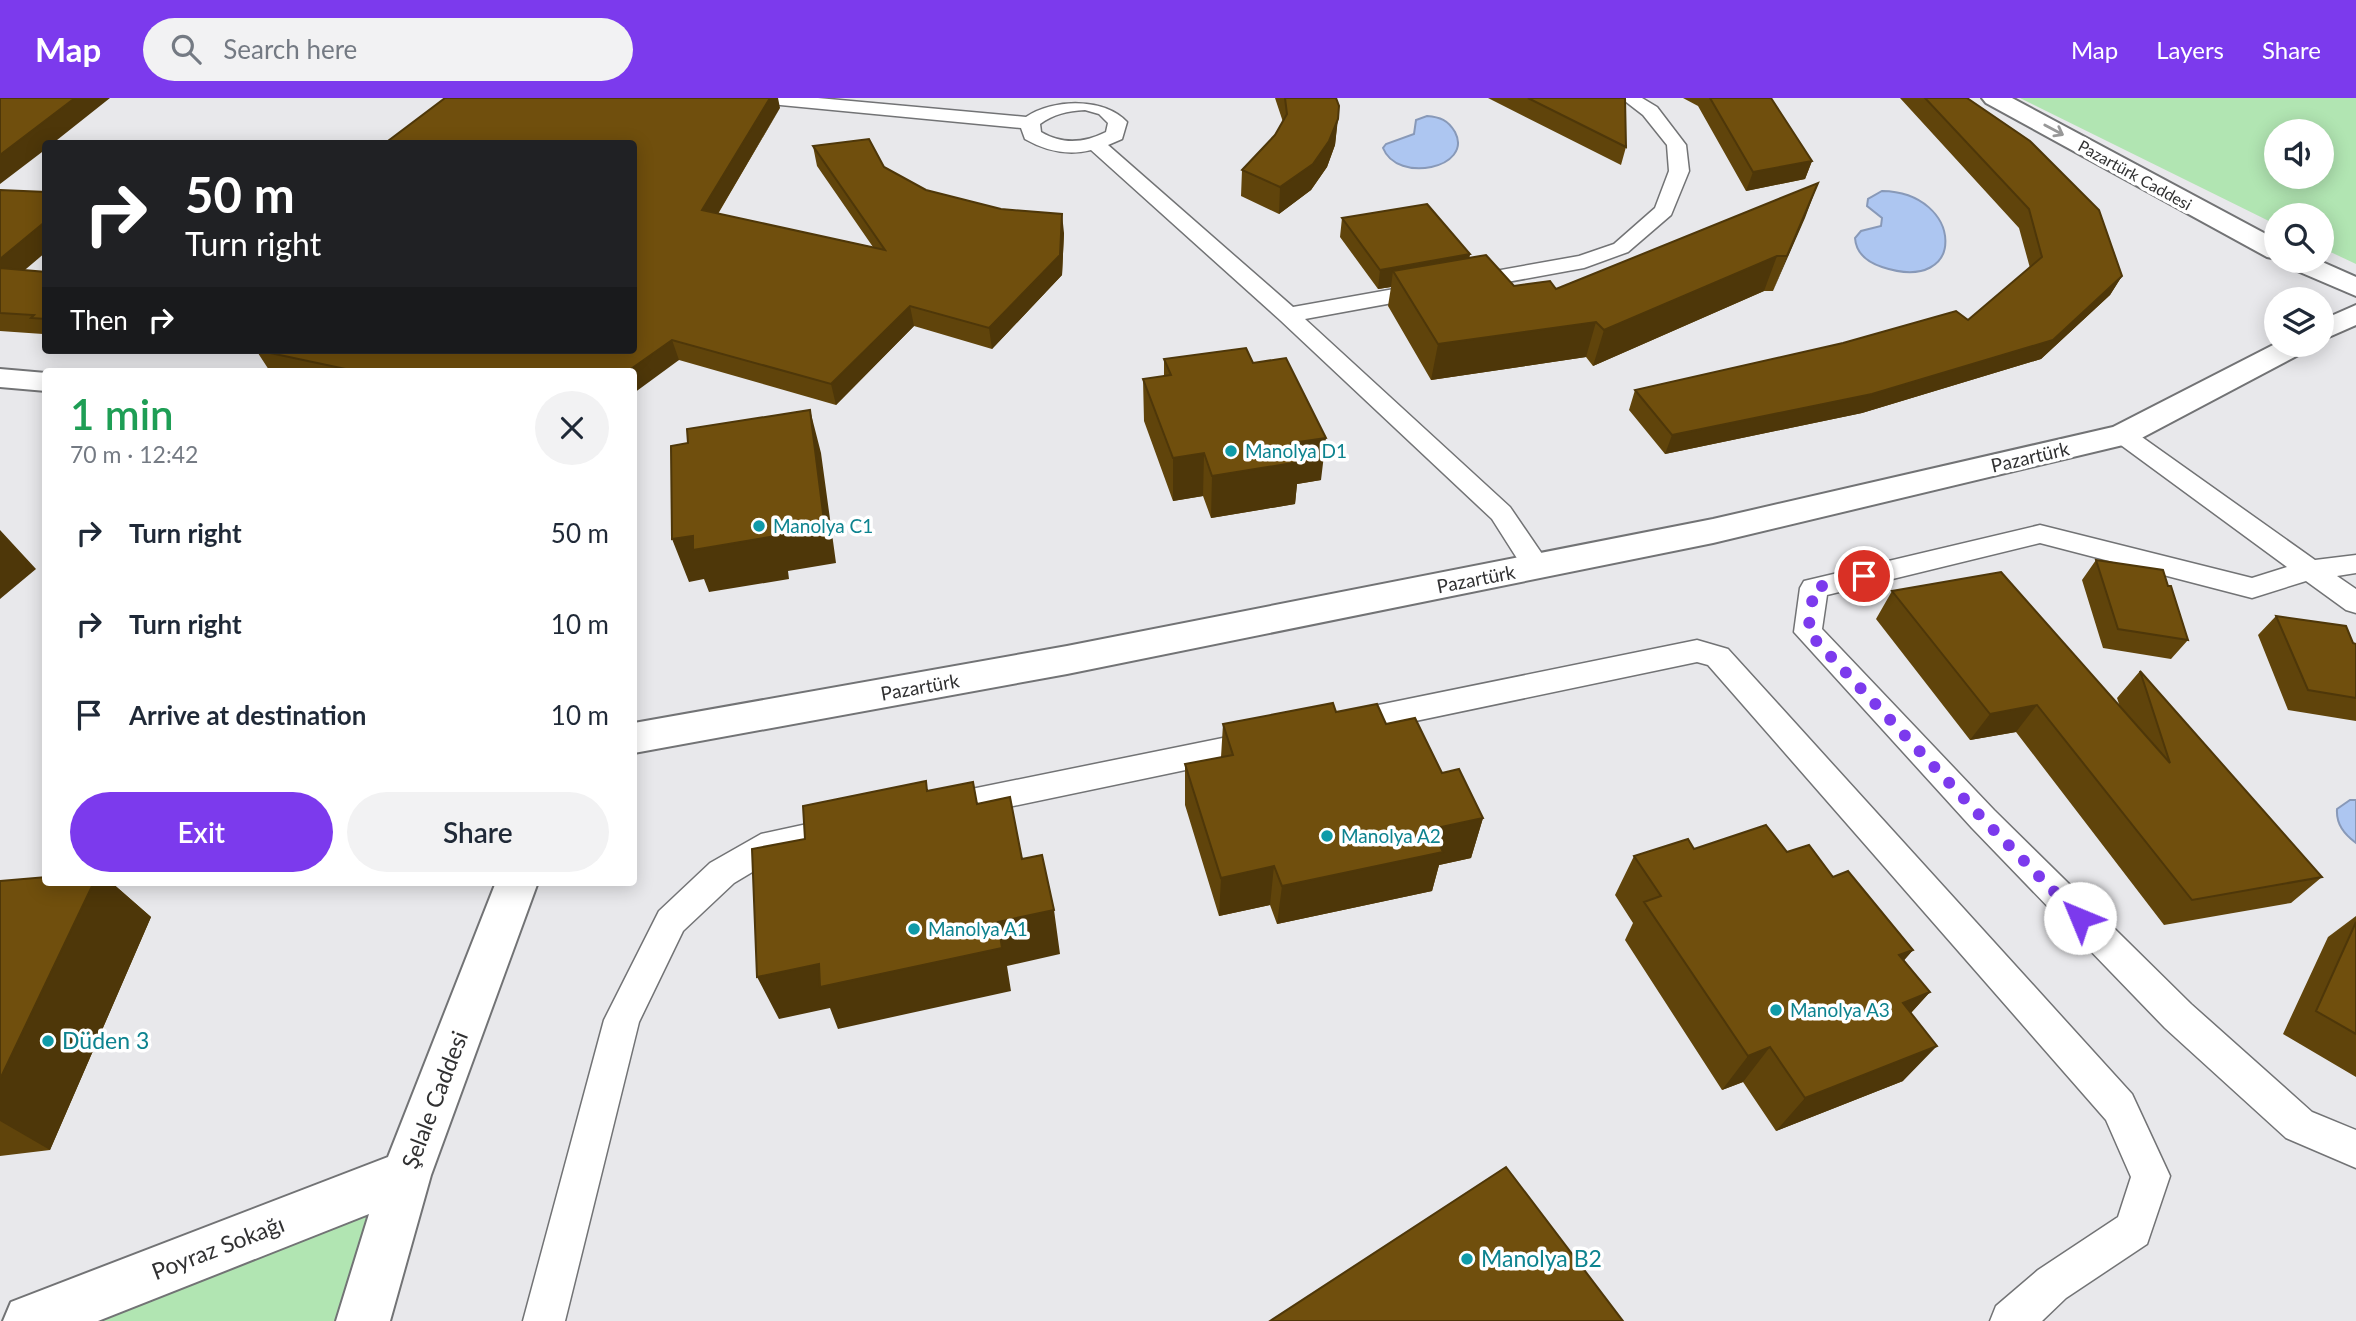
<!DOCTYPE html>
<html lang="en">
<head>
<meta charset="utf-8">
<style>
	body { margin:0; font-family:Lato,sans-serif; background:#f2f2f3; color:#1f2937; height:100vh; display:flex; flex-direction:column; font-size:26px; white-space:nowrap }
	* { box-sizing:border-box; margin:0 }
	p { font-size:23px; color:#747a83 }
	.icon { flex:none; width:38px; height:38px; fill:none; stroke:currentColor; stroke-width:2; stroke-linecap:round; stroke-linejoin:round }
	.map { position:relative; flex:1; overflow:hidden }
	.details { position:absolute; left:42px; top:270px; width:595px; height:518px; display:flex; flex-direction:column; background:#fff; border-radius:7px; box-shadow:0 4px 18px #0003 }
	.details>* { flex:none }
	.top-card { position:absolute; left:42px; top:42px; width:595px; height:214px; border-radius:7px; box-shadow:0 4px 18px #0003; background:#202124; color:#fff; overflow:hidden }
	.buttons { position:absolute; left:2264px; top:21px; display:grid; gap:14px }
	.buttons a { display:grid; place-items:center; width:70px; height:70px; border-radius:50%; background:#fff; box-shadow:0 4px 18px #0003; font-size:35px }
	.pin { position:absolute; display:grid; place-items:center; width:60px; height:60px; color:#fff; margin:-30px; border:4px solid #fff; border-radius:50%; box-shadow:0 2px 7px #0007 }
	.me { position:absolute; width:77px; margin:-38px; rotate:315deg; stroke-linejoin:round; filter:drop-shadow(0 0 5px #0008) }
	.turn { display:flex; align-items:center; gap:24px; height:147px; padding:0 28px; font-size:32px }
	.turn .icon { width:91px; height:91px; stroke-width:2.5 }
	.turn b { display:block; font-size:49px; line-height:60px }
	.then { display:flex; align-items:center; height:66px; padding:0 28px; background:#0003; gap:14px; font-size:26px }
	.round { display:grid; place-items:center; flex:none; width:74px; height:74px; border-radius:37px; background:#f2f2f3 }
	.head { display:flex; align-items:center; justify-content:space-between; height:119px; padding:0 28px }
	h1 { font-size:42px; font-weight:600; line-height:52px; color:#1e9e55 }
	.cta { display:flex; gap:14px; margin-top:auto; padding:14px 28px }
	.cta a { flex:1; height:80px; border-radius:42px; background:#7c3aed; color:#fff; font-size:28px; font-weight:600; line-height:80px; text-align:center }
	.cta a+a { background:#f2f2f3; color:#1f2937 }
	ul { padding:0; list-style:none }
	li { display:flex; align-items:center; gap:21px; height:91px; padding:0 28px }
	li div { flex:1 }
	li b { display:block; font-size:26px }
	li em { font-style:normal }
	header { display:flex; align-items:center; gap:42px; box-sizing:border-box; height:98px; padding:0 35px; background:#7c3aed; color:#fff }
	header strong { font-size:33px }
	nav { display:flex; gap:38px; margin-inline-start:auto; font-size:24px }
	.search { width:490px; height:63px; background:#f2f2f3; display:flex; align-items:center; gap:18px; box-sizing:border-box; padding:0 24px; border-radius:38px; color:#747a83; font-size:26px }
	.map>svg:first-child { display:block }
</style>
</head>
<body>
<header>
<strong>Map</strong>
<div class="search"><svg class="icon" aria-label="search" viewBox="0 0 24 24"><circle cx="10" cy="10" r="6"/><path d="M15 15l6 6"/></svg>Search here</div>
<nav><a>Map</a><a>Layers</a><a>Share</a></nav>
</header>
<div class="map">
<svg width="2356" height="1223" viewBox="0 0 2356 1223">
	<rect width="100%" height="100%" fill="#e8e8eb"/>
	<path fill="#b1e5b2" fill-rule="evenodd" d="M2020,0H2356V166L2322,150V117H2277V127ZM2277,33H2322V79H2277Z
		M406,1077L363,1223H30Z"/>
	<path fill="#adc6f1" stroke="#8899b8" stroke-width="2" d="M1427,18C1440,19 1448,22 1455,34C1474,70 1397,86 1383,50L1386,46L1414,36L1416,22Z
		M1882,93C1964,94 1969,198 1882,169C1867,164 1856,155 1855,140L1861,133L1881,128L1882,120L1867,108L1868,101Z
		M2350,702H2356V745C2344,736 2336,726 2337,711Z"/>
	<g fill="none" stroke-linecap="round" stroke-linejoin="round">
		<defs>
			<path id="service" d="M750,0H818L1026,19C1054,0 1105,0 1127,24L1122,41L1108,47L1293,209L1579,158L1614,146L1655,110L1669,73L1667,47L1643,17L1621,0H1642L1657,9L1686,47L1689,73L1671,117L1628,154L1584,170L1305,221L1510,409L1551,469L1547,476L1537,478L1527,476L1492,421L1280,222L1091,52C1067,58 1046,53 1025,41L1021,30L759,5ZM1085,12L1099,16L1108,25L1106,34C1084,45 1063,47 1041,34L1040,26C1054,16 1067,13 1085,12Z
				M2123,329L2132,332L2315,462L2356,457V475L2337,478L2356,491V515L2346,512L2306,483L2252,500L2040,445L1827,497L1822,531L1994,712L2191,906L2312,1014L2356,1032V1070L2286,1040L2165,930L1972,730L1794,534L1800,490L1804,483L2040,427L2252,480L2287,469L2114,342L2111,337L2114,332Z
				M1697,542L1728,551L2132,996L2170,1078L2147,1146L2066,1200L2042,1223H1990L1996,1208L2038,1172L2118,1119L2131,1079L2106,1022L1708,567L1697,564L1344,638L1333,634L1329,626L1333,618L1344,614Z
				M1262,632L1273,636L1277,644L1273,652L1262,656L937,724L926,720L921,711L926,702L937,698Z
				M844,718L855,722L860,731L855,740L779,758L734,785L683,833L639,924L565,1223H523L604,922L659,813L710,765L761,736Z"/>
			<path id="minor" d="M2356,207V227L2322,242V222Z
				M2277,245L2311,247L2306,253L2134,344L2123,347L1713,445L1067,576L634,655V625L1067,548L1713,421L2113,329Z
				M0,271L46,275V293L0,289Z
				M496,784H538L431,1077L390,1223H336L369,1116L98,1223H3L11,1204L388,1059Z"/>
			<path id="tertiary" d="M1982,0H2012L2277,142V161L2267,159L1986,5Z
				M2284,163H2320L2356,179V198L2288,169Z"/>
		</defs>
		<use href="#service" stroke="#727375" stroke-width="3"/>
		<use href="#minor" stroke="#727375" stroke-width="4"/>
		<use href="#tertiary" stroke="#727375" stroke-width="4"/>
		<use href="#service" fill="#fff" fill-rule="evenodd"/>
		<use href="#minor" fill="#fff" fill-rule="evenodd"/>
		<use href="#tertiary" fill="#fff" fill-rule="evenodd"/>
	</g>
	<path fill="#60440b" d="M1275,0H1336L1339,8L1335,47L1327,69L1311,92L1279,116L1241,98L1242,72L1275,37L1283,24Z
		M1488,0H1625L1626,49L1621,67Z
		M1683,0H1771L1812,63L1805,81L1746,93L1698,8Z
		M1900,0H1967L2122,178L2110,197L2041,261L1862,315L1665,356L1629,312L1635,292L1968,222L2030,170L2019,130Z
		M780,10L718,116L873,149L817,68L813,48L884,69L926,92L1064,135L1062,177L992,251L914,228L836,307L679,262L634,273H271L269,272L256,252H634Z
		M1818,85L1773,193H1764L1593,268L1586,259L1431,282L1388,208L1391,189L1378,191L1340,139L1342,120L1470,156L1469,160L1514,188L1556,191Z
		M0,92L24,172L46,174V239L43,236L0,233Z
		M1164,261L1253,265L1321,382L1297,386L1295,406L1211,420L1203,398L1173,403L1144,323L1143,281L1164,278Z
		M2096,462L2188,542L2171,561L2103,550L2082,482Z
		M1892,493L2120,609L2117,600L2140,573L2322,779L2291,805L2164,827L2016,634L1970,642L1876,521Z
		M2276,518L2356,546V623L2288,612L2258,537Z
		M1336,614L1386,626L1442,675L1483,720L1471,760L1439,767L1432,793L1277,826L1270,807L1219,818L1185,707V666L1221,659L1223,626Z
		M1694,751L1787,754L1833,779L1913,852L1904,862L1930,894L1911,915L1903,983L1776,1033L1743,984L1722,992L1625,842L1633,825L1615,797L1634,758Z
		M0,783L111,784L151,819L50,1052L0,1058Z
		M2356,818V979L2283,936L2328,839Z"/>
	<path fill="#4e3709" d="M75,0H110L52,46H46V51L0,86V57Z
		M770,0H778L780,10L708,132L702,112Z
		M1338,21L1335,47L1327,69L1311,92L1279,116L1280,89Z
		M1812,63L1805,81L1746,93L1753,74Z
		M1818,85L1805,120L1773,193L1787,158Z
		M1062,116L1064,135L1062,177L992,251L989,230Z
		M46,123V154L6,188L0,181V161Z
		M1470,156L1466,175L1393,173L1391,189L1378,191L1380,172Z
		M1777,158L1764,193L1593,268L1604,232Z
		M2122,178L2110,197L2041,261L1862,315L1665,356L1672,337Z
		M910,208L914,228L836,307L831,286Z
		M1596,224L1586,259L1431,282L1438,246Z
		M672,242L679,262L634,295V273H628Z
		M810,312L821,355L836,465L788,473L789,481L709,494L704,481L689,484L672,441L693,438L774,431Z
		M1326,340L1321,382L1297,386L1295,406L1211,420L1212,378L1291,345Z
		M1204,355L1203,398L1173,403V360Z
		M0,432L36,471L0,501Z
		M2037,607L2016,634L1970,642L1990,616Z
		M1483,720L1471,760L1439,767L1432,793L1277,826L1282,788L1432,731Z
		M1274,768L1270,807L1219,818L1221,780Z
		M94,784H111L151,819L50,1052L0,1023V981Z
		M1054,812L1060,856L1007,868L1011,893L838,931L830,910L779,921L757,879Z
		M1913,852L1881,889L1899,857Z
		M1930,894L1897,930L1903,905Z
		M1937,948L1903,983L1776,1033L1805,1000Z
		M1770,949L1743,984L1722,992L1748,958Z"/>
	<path fill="#704f0d" stroke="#4e3709" stroke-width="2" d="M0,0H75L0,57Z
		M445,0H770L702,112L885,152L813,48L869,41L884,69L926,92L1001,111L1062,116L1060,157L989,230L910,208L831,286L672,242L628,273H355L256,252H634V46H384Z
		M1285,0H1336L1339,8L1338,21L1329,43L1313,66L1280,89L1242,72L1275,37L1287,16Z
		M1528,0H1625L1626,49Z
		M1710,0H1771L1812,63L1753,74Z
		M1925,0H1967L2030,43L2099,112L2122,178L2053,242L1872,296L1672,337L1635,292L1843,245L1956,213L1968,222L2042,159L2029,111Z
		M1818,85L1787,158H1777L1604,232L1596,224L1438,246L1393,173L1486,157L1514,188L1550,183L1556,191Z
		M0,92L46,94V123L0,161Z
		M1427,106L1470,156L1380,172L1342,120Z
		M0,170L46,174V221L31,220L34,217L0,215Z
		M1246,250L1253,265L1286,260L1326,340L1291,345L1299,364L1212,378L1204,355L1173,360L1143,281L1171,277L1164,261Z
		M810,312L824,423L774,431L776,438L693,452V438L672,441L671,348L688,345L687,331Z
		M2096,462L2163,472L2168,488H2171L2188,542L2118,531Z
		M2001,474L2170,665L2140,573L2322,779L2192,802L2037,607L1990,616L1892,493Z
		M2276,518L2346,528L2353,545L2356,546V600L2308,592Z
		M1333,605L1336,614L1377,606L1386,626L1415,620L1442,675L1459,671L1483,720L1432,731L1443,754L1282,788L1274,768L1221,780L1185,666L1233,657L1223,626Z
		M926,683L927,693L973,684L977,706L1010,699L1022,761L1042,757L1054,812L998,824L1002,850L820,889L819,866L757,879L752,751L805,741L803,708Z
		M1766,727L1787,754L1809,747L1833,779L1848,773L1913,852L1899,857L1930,894L1903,905L1937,948L1805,1000L1770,949L1748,958L1644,804L1661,798L1634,758L1688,741L1694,751Z
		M46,779V784H94L0,981V783Z
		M2356,824V936L2316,913Z
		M1506,1069L1623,1223H1270Z"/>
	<defs><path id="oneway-shaft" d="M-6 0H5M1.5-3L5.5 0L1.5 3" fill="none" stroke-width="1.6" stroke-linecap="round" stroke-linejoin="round" transform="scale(1.75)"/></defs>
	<use stroke="#989898" href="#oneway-shaft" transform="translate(2054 32) rotate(28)"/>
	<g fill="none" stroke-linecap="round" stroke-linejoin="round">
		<path stroke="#7c3aed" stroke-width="12" stroke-dasharray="0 21.6" d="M1864,478L1814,490L1808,534L1983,721L2080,820"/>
	</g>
	<g fill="#0f9aa8" stroke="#fff" stroke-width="2.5">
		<circle cx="1231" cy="353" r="7"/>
		<circle cx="759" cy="428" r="7"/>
		<circle cx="1327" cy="738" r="7"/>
		<circle cx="914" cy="831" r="7"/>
		<circle cx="1776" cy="912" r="7"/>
		<circle cx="48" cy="943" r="7"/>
		<circle cx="1467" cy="1161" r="7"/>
	</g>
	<g text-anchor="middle" stroke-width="7" stroke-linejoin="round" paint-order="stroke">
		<g font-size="16" fill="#313132" stroke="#fff">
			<text transform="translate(2135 77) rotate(29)" y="6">Pazartürk Caddesi</text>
		</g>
		<g font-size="19" fill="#0d838f" stroke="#fff" text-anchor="start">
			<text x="1245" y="360">Manolya D1</text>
			<text x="773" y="435">Manolya C1</text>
			<text x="1341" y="745">Manolya A2</text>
			<text x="928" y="838">Manolya A1</text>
			<text x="1790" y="919">Manolya A3</text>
		</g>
		<g font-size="19" fill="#313132" stroke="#fff">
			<text transform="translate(2030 359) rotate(-13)" y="7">Pazartürk</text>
			<text transform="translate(1476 481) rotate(-11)" y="7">Pazartürk</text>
			<text transform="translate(920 589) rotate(-10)" y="7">Pazartürk</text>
		</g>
		<g font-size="23" fill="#0d838f" stroke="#fff" text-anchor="start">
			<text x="62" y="951">Düden 3</text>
			<text x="1481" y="1169">Manolya B2</text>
		</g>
		<g font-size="23" fill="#313132" stroke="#fff">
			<text transform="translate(435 1002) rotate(-69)" y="8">Şelale Caddesi</text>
			<text transform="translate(218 1150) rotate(-21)" y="8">Poyraz Sokağı</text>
		</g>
	</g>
</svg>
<div class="buttons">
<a><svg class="icon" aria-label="sound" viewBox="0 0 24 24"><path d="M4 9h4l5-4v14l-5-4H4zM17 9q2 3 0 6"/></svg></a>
<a><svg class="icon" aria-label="search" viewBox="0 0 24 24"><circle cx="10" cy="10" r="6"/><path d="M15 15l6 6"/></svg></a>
<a><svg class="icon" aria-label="layers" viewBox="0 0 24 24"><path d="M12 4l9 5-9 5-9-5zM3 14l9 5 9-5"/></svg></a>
</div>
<div class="pin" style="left:1864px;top:478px;background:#d93025"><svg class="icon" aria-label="arrive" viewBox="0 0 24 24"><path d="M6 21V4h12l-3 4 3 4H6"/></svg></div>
<svg class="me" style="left:2080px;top:820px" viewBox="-20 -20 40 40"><circle r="19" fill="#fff"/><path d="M0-13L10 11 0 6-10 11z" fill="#7c3aed"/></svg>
<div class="top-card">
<div class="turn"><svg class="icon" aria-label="right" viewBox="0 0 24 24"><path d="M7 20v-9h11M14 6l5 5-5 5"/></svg><div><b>50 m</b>Turn right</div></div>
<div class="then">Then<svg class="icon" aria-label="right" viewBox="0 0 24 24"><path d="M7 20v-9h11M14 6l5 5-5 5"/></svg></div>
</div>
<section class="details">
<div class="head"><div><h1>1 min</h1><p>70 m · 12:42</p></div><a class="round"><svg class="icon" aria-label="close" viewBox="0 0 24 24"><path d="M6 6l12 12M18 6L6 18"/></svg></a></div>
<ul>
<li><svg class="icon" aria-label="right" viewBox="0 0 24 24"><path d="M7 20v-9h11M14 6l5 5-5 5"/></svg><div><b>Turn right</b></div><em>50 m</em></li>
<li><svg class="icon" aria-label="right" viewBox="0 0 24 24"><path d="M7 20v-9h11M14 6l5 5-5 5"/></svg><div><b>Turn right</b></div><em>10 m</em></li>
<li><svg class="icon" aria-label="arrive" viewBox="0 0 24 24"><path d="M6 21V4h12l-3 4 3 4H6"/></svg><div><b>Arrive at destination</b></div><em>10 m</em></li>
</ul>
<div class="cta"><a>Exit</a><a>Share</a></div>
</section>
</div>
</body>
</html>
